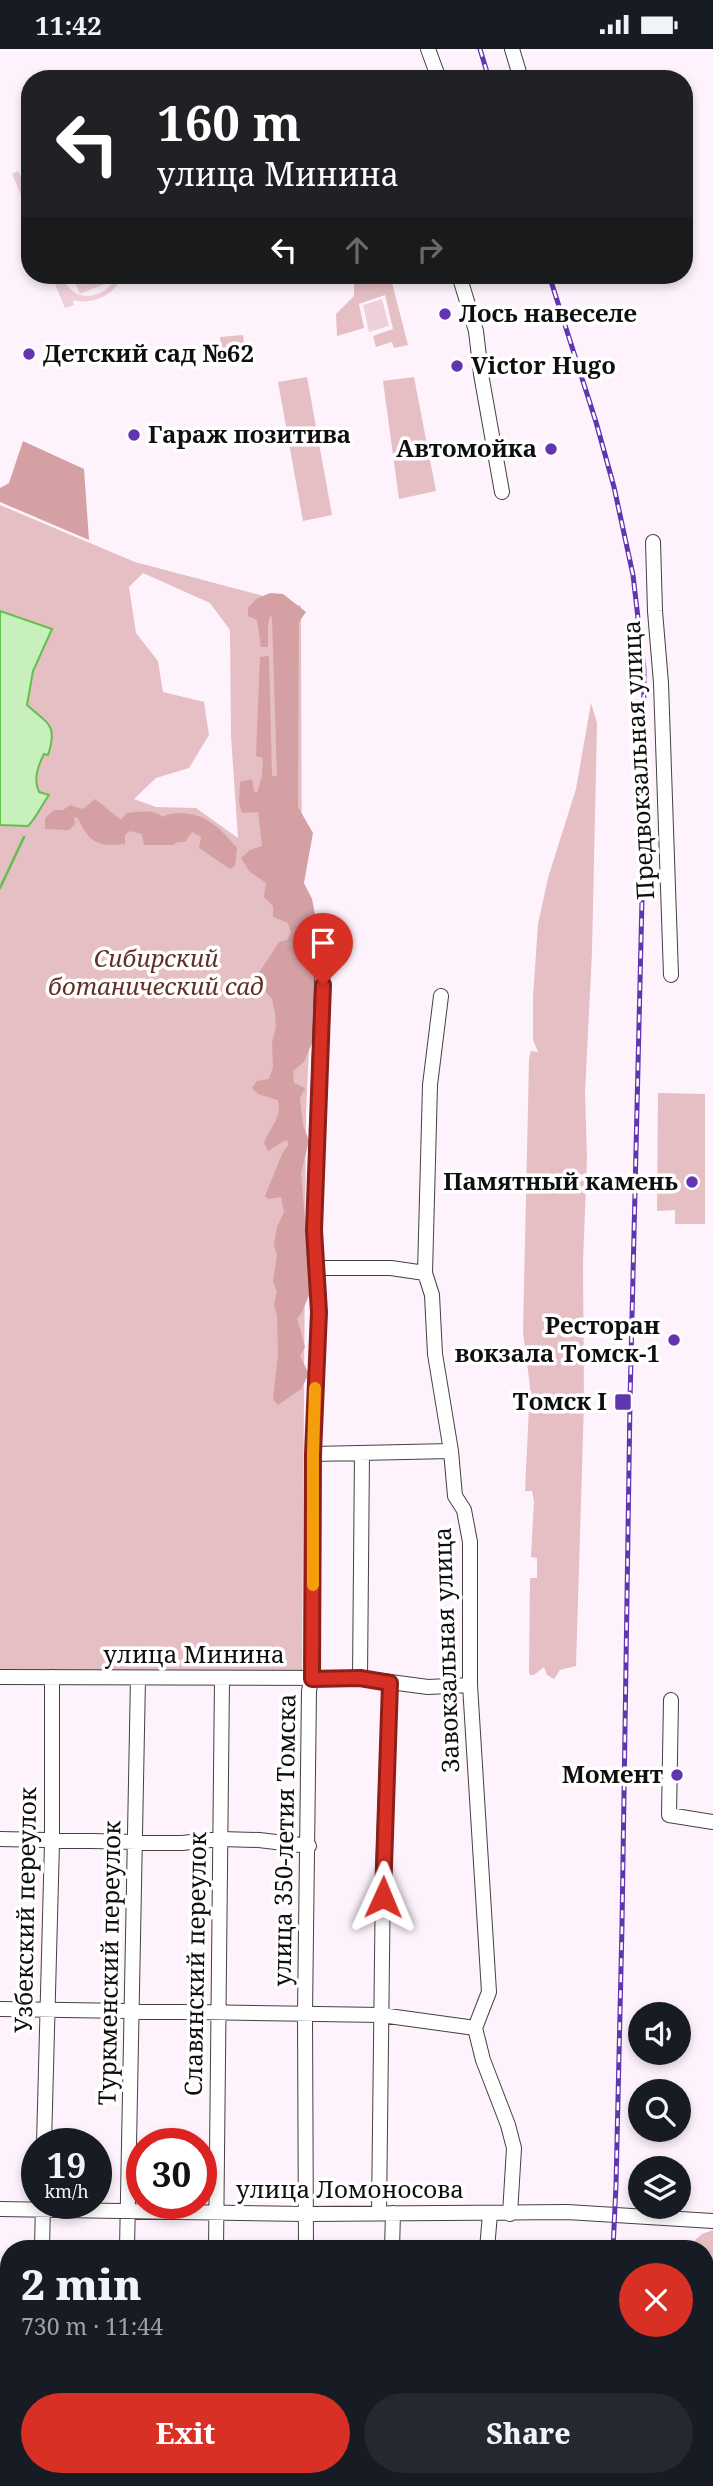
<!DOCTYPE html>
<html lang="en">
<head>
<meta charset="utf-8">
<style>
	body { margin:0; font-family:"Noto Serif",serif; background:#242831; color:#f1f3f6; height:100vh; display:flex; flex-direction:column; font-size:26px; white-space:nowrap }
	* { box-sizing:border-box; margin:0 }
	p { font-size:23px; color:#9ea1a6 }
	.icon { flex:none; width:38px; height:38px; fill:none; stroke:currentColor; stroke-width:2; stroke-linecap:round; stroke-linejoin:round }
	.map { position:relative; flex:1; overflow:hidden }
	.drawer { position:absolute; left:0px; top:2191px; width:714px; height:247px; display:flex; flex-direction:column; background:#171b24; border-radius:28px 28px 0 0; box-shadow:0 4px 10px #0003 }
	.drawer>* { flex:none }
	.banner { position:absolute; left:21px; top:21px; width:672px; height:214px; border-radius:28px; box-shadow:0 4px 10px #0003; background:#202124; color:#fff; overflow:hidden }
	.buttons { position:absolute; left:628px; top:1953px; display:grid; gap:14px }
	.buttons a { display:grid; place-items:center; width:63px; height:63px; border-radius:50%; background:#171b24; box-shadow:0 4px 10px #0003; font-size:35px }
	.speed { position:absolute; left:21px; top:2079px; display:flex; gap:14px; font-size:35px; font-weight:700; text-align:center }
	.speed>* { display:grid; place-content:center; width:91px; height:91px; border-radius:50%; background:#171b24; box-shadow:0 4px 10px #0003; line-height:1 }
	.speed small { font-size:18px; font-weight:400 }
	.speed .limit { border:10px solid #d22; background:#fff; color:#111 }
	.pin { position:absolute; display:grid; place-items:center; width:60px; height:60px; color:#fff; margin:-72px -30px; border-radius:50% 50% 50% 0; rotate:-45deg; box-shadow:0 0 7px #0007 }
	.pin .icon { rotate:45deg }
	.me { position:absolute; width:77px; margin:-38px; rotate:1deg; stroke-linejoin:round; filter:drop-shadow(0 0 5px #0008) }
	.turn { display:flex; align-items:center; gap:24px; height:147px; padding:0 21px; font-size:32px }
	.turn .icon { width:91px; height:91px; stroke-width:2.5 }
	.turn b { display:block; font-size:49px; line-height:60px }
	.lanes { display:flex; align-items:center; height:66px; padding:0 21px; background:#0003; justify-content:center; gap:35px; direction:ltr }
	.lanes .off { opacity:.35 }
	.round { display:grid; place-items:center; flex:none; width:74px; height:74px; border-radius:37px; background:#242831 }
	.headline { display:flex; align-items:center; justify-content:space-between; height:119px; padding:0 21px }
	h1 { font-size:42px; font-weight:800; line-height:52px }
	.cta { display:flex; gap:14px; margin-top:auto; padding:14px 21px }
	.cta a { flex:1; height:80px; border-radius:42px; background:#d93025; color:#fff; font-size:28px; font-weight:800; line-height:80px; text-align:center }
	.cta a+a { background:#242831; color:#f1f3f6 }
	.status { display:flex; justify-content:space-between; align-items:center; height:49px; padding:0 35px; background:#171b24; direction:ltr }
	.status svg { height:19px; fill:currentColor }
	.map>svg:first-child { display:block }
</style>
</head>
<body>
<div class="status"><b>11:42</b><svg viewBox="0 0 49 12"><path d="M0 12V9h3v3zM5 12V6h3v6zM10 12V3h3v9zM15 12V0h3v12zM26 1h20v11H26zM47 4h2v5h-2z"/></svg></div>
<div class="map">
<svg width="713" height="2437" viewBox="0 0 713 2437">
	<rect width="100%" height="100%" fill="#fef3fc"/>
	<path fill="#e5bfc4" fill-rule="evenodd" d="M354,226H390L408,296L394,299L392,293L376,298L373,287L393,280L385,246L359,255L364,279L337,287L336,265L354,247Z
		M243,286L246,310L223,313L220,288Z
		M307,328L332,466L303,472L278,333Z
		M414,328L436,442L399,450L383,332Z
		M0,456L135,513L301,557L302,853L315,872L306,1064L302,1627L0,1624ZM143,524L210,554L230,581L231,687L238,789L196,759L156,758L134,750L156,729L189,719L209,686L204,653L163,643L158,612L136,584L129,538Z
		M591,654L597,674L592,903L585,1044L587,1109L583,1213L584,1353L576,1617L560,1621L554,1630L547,1626L544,1618L534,1626H530L529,1623L530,1529H537V1509L531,1508L534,1452L532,1442H525L530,1337L523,1284L529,1010L531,1002L538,1003L533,991V948L538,875L548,829L576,740Z
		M658,1044L705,1045V1175H675V1161L657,1162Z
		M713,2181V2212L705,2213V2200H684L702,2185Z"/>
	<path fill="#d4a0a3" d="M23,392L84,420L89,491L0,453V439L9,434Z
		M270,544L283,545L306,563L299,573L298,758L313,784L304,834L312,850L318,880L315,987L304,1013L293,1022L294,1034L305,1039L300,1049L303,1076L309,1092L301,1124L311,1242L301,1265L297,1269L305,1298L300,1307L309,1325L301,1340L278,1356L273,1350L278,1306L277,1266L274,1256L277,1242L273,1232L277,1206L274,1196L277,1178L284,1163L281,1148L268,1150L265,1147L283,1103L289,1095L286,1091L268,1102L264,1094C270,1078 282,1070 278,1051L258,1045L252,1039L257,1032L269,1030L273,1018L272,993L276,978L275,964L272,950L255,930L279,893L287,891L291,884L288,874L273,868V857L264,848L266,834L249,822L241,809L250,801L262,797L258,763L242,764L239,754L240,733L252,730L254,742L257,744L262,727L263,709L256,707L260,608L269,607L272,727H277L272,568L270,567L268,576V598H261L257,571L248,567V559L256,550Z
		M95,750L121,771L127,764C140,763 153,760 163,768C169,764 172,765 179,764C206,764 221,780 237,799L235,817L230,820L199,799L201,788L192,783L185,793H178L173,796H144L142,785L130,782L125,786V795C98,798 89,794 78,769L74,768L75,775L69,781L45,780V769L54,761H63L70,756L83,760Z"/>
	<path fill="#eed0d8" d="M30,118C30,128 24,135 27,145H30V167L12,125L18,122L21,128Z
		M51,226H70L63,229C74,256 107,250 117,226H122C117,245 92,257 73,251L74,256L65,259Z
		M74,226H111L114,231L80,245L72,227Z
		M382,250L389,277L369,283L363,256Z"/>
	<path fill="#c8f0bd" stroke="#63bf4b" stroke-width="2" d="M0,562L52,580L33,622L27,656C48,675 58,675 48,706L44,705C38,717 33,730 39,743L49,746C41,757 37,768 28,777L0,776Z"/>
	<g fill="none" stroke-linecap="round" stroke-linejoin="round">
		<path stroke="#63bf4b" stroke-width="2.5" d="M0,839L24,788"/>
		<defs>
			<path id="minor" d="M428,0L439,30
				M512,0L521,30
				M459,226L476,282L481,325L502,443
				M653,493L655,562L661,634L671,926
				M441,947L430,1036L425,1224L432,1246L435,1305L451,1402L455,1447L464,1461L470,1493V1636L489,1943L475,1979L483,2011L508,2076L514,2099L510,2165
				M316,1219H391L425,1224
				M313,1405L451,1402
				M0,1628L360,1629L428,1638L470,1636
				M360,1629L362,1404
				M671,1651L669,1766L713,1773
				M0,1790L182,1794L220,1790L259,1791L309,1797
				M0,1960L381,1966L475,1979
				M44,2095L52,1793V1628
				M0,2160L307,2165L567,2163L713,2172
				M379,2164L383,1825L390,1634
				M42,2200L43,2154
				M127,2200L138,1629
				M216,2200L222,1630
				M306,2200L305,1964L309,1642L313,1620V1405L319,1263L314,1181L323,910L336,883
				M392,2200L393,2164
				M487,2200L490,2165
				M0,2363L9,2364
				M40,2437V2429
				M126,2437V2429
				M213,2437V2429
				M299,2437V2429
				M391,2437V2429"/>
		</defs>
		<use href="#minor" stroke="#424242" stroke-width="16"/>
		<use href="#minor" stroke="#fff" stroke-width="14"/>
		<defs>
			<path id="rail" d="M480,0L489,30
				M549,226L596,373L614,438L633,526L644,621L642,850L630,1352L622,1877L616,2136L613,2200
				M650,2429L651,2437
				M568,2437L570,2429"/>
		</defs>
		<use href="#rail" stroke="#6135b1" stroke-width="5"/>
		<use href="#rail" stroke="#fff" stroke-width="2.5" stroke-dasharray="8" stroke-linecap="butt"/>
	</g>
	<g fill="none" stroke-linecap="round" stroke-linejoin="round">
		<defs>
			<path id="route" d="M323,936L314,1181L319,1263L313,1405L312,1630L360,1629L390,1634L383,1848"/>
		</defs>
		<use href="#route" stroke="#8d1f18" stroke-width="18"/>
		<use href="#route" stroke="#d93025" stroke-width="12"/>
		<path stroke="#f59e0b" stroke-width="12" d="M313,1536V1405L315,1339"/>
	</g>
	<g fill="#6135b1" stroke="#fff" stroke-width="2.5">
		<circle cx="445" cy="265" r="7"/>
		<circle cx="29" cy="305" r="7"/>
		<circle cx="457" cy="317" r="7"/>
		<circle cx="134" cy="386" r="7"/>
		<circle cx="551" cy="400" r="7"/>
		<circle cx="692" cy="1133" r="7"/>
		<circle cx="674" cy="1291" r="7"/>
		<rect x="614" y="1344" width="18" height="18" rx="3.5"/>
		<circle cx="677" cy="1726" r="7"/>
	</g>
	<g text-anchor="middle" stroke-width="7" stroke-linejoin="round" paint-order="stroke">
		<g font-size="24" font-weight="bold" fill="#0f0f0f" stroke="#fff" text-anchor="end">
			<text x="459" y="273" text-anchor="start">Лось навеселе</text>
			<text x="43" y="313" text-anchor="start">Детский сад №62</text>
			<text x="471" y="325" text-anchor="start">Victor Hugo</text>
			<text x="148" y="394" text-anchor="start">Гараж позитива</text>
			<text x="537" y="408">Автомойка</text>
			<text x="678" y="1141">Памятный камень</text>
			<text x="660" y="1285">Ресторан<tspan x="660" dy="28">вокзала Томск-1</tspan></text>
			<text x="607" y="1361">Томск I</text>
			<text x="663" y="1734">Момент</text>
		</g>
		<g font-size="24" fill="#0f0f0f" stroke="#fff">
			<text transform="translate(639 711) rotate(-93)" y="8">Предвокзальная улица</text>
			<text transform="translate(447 1601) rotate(-92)" y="8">Завокзальная улица</text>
			<text x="194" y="1614">улица Минина</text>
			<text transform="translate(285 1791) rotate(-89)" y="8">улица 350-летия Томска</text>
			<text transform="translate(26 1861) rotate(-89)" y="8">Узбекский переулок</text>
			<text transform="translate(110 1914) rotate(-89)" y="8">Туркменский переулок</text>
			<text transform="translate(196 1915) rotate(-89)" y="8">Славянский переулок</text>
			<text x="350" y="2149">улица Ломоносова</text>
		</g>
		<g font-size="24" font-style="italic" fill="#613126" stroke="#fff">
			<text x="156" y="918">Сибирский<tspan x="156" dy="28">ботанический сад</tspan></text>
		</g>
	</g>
</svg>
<div class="buttons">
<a><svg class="icon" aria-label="sound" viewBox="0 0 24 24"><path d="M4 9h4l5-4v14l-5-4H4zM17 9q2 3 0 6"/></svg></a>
<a><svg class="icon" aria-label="search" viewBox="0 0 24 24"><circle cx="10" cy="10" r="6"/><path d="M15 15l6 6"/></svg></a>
<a><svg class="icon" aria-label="layers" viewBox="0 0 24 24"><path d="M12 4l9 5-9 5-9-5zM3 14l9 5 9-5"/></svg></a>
</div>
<div class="speed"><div>19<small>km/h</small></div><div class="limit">30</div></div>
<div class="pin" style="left:323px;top:936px;background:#d93025"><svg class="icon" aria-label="arrive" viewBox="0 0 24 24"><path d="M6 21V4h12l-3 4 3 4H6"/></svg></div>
<svg class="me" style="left:383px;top:1848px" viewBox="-20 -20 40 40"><path d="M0-17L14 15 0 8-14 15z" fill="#d93025" stroke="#fff" stroke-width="4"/></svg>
<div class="banner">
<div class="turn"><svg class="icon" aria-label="left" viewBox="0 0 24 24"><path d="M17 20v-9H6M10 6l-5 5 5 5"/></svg><div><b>160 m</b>улица Минина</div></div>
<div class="lanes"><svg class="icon" aria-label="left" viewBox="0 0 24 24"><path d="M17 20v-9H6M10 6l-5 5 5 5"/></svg><svg class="icon off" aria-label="ahead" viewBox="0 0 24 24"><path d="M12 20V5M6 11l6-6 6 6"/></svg><svg class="icon off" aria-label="right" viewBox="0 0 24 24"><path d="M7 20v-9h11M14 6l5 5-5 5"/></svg></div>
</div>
<section class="drawer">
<div class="headline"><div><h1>2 min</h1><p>730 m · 11:44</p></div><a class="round" style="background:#d93025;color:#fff"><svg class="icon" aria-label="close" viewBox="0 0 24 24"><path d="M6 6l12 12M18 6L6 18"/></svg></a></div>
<div class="cta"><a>Exit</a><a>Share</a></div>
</section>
</div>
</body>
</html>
